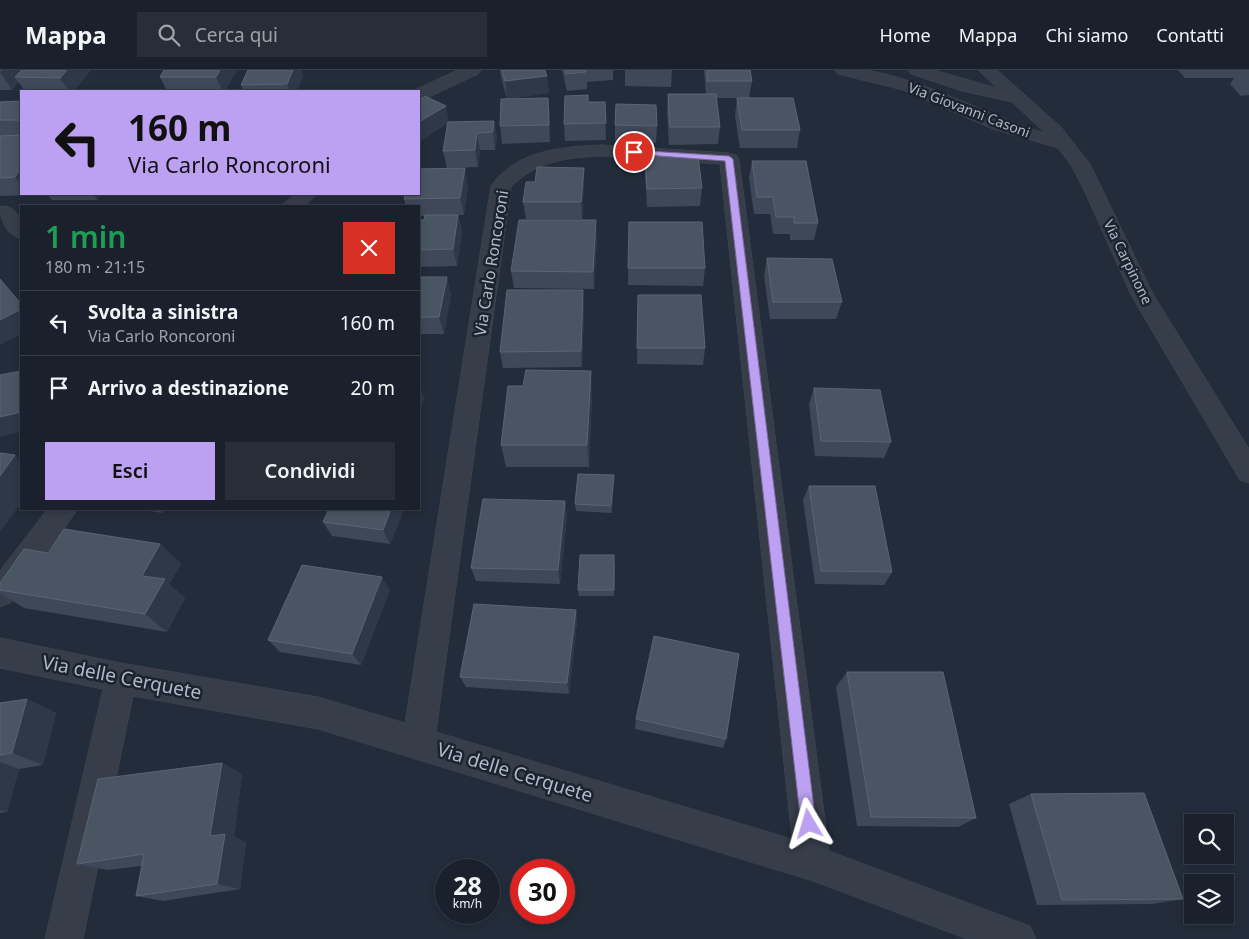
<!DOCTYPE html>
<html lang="it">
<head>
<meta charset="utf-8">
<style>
	body { margin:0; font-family:"Noto Sans",sans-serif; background:#272e38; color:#f1f3f6; height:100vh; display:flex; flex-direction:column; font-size:19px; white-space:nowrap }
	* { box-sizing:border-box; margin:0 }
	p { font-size:16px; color:#9fa3a9 }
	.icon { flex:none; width:28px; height:28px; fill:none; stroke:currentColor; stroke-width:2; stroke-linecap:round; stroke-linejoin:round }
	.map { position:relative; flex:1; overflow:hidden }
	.details { position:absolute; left:20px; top:135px; width:400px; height:305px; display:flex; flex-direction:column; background:#1a212c; border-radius:0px; box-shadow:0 2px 8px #0003,0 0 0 1px #383e48 }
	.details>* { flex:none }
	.guide { position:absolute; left:20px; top:20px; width:400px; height:105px; border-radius:0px; box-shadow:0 2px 8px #0003,0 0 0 1px #383e48; background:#bca0f2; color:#111; overflow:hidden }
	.controls { position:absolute; left:1184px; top:744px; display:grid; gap:10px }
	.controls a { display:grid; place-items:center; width:50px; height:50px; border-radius:0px; background:#1a212c; box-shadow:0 2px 8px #0003,0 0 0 1px #383e48; font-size:25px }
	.speed { position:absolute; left:435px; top:789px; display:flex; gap:10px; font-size:25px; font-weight:700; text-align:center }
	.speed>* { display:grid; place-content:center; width:65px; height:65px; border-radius:50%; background:#1a212c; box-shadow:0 2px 8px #0003,0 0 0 1px #383e48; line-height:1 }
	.speed small { font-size:12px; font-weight:400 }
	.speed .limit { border:8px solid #d22; background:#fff; color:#111 }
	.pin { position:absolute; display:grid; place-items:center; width:42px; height:42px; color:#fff; margin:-21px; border:2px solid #fff; border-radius:50%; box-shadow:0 1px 5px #0007 }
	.me { position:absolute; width:55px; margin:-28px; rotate:353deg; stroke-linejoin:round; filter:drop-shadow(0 0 4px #0008) }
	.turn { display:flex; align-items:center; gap:18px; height:105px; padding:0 25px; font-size:22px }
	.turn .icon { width:65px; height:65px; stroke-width:2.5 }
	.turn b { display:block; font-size:35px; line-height:42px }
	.round { display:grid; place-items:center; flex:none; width:52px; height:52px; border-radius:0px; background:#272e38 }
	.headline { display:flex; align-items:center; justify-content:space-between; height:85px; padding:0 25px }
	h1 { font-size:30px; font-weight:600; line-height:38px; color:#1e9e55 }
	.action { display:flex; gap:10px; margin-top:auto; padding:10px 25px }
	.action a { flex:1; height:58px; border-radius:0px; background:#bca0f2; color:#111; font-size:20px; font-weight:600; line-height:58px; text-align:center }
	.action a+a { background:#272e38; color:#f1f3f6 }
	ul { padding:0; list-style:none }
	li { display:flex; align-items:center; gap:15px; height:65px; padding:0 25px; border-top:1px solid #383e48 }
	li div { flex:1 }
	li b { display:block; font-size:19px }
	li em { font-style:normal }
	header { display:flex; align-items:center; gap:30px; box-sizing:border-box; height:70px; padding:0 25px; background:#1a212c; border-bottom:1px solid #383e48 }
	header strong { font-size:24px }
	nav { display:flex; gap:28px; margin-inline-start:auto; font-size:18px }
	.search { width:350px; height:45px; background:#272e38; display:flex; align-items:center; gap:12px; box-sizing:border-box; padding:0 18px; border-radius:0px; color:#9fa3a9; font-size:19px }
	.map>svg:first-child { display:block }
</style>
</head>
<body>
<header>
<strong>Mappa</strong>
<div class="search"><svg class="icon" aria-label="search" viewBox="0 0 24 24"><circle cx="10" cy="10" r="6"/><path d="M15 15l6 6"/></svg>Cerca qui</div>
<nav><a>Home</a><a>Mappa</a><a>Chi siamo</a><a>Contatti</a></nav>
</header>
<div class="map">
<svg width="1249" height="869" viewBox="0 0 1249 869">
	<rect width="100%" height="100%" fill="#232c3a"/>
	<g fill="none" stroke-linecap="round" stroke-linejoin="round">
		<defs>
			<path id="street" d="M458,0H481L478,4L425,29L419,30V21H413Z
				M835,0C845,0 857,0 866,0C929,11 985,45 1045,63L1012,32L962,21L911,4L908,0H934L997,18L978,0H997L1061,57L1090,94L1153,224L1249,379V413L1240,410L1131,225L1085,122L1071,95L1058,78L993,59L903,20L838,4Z
				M601,75L729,83L736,85L739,89L829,781L1030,856L1036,869H967L813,811L318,659L133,626L83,869H45L103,619L0,598V568L121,593L318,627L405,653L491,116C516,80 561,77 601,75ZM601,86L720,94L792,769L436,662L511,117C536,91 566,88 601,86Z
				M295,124H318L304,136H281Z
				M5,136C22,140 21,154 21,169C7,165 0,151 0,137Z
				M48,439H78L10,533L0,537V501Z"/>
		</defs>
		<use href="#street" stroke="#404753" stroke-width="1"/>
		<use href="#street" fill="#373e4a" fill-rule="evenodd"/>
	</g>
	<path fill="#3e4858" d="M0,0H91L74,21H25L18,12L12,20H0Z
		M237,0L225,21H167L160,7Z
		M500,0H545L549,23L507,29L501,7Z
		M562,0H613V10L587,12V19L567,21Z
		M625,0H672L671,17L625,16Z
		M704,0H750L752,11L749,28L800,60L797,78H740L735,46L737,28H716L720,57L718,74L669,75L667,41L668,24H706Z
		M1178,0H1249V25L1241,26L1230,14L1234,8H1185Z
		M303,6L297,21H243L241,15Z
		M21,31V124H29V125L0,126V32Z
		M588,32H605L606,70L565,71L564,54Z
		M550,45V72L502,74L500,56Z
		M494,51L497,68L495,80H480L478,97L447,98L443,81L447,54L449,52Z
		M615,55L657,56L656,73H615Z
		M645,87L702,118L700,136L647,137L645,104Z
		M752,91L818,153L814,170H790V164H773L770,144H754L749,108Z
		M584,98V115L582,149H526L523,132L535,112Z
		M468,115L464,145H458L462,162L457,196L419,197V150H424L425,146H419V136H406L404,129Z
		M47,124H162V125H101L97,130H52Z
		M629,152L705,198L703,216L628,215Z
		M597,168L594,219L514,218L511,201Z
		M767,188L842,232L836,249H770L764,206Z
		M419,207L451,224L444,264H419Z
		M638,225L705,278L703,295L637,294Z
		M584,237L582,297L503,298L500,282Z
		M814,318L891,372L884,388L815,386L809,334Z
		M592,324L589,397H506L501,375Z
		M614,405L612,443L576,441L575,434Z
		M809,416L892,502L884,515L815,514L803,430Z
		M565,431L567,446L560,514L476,511L471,498Z
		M136,439H165L162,443Z
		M404,439L390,474L332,466L323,452Z
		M160,474L181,494L169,514L185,528L167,562L24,538L0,523V513L48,483Z
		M615,492L614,526H579L578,520Z
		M390,520L361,595L280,582L268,570Z
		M576,540L577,552L569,624L466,617L460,607Z
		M847,602L976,748L958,757L857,756L836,617Z
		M27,629L56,643L43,695L19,699L7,742L0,743V633Z
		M636,649L726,669L723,678L635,659Z
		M222,693L242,704L234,767L246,772L240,819L163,831L136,826L142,796L107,800L77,794Z
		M1031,724L1183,829L1152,834L1037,835L1009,734Z"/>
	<path fill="#2e3847" d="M2,0H28L15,7L18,12L12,20L0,2Z
		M67,0H91L74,21H69L60,8Z
		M220,0H237L225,21H223L216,7Z
		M293,0H301L303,6L297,21H290L287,14Z
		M547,6L549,23L507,29L505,11Z
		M548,28L550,45V72L549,55Z
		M446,36L449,53L419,72V52Z
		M494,51L497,68L495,80L493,62Z
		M477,63L480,80L478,97L475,80Z
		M21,98V115L15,107Z
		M465,98L468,115L464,145L460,128Z
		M584,98V115L582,149L581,132Z
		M93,124H100L101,125L97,130Z
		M458,145L462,162L457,196L453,179Z
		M596,150L597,168L594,219L593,202Z
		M447,207L451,224L444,264L439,247Z
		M583,220L584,237L582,297L581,281Z
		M21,239V264L0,275V250Z
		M591,301L592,324L589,397L587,375Z
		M419,313L425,329L419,341Z
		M21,342V362L0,367V347Z
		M15,385L21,390V433L0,462V406Z
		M614,405V413L612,443L611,436Z
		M565,431L567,446L560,514L558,500Z
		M158,439H165L162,443Z
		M391,439H404L390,474L383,460Z
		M160,474L181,494L169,514L185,528L167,562L145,544L142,506Z
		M382,507L390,520L361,595L352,584Z
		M576,540L577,552L569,624L567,613Z
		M27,629L56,643L43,695L12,683Z
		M0,692L19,699L7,742L0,740Z
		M222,693L242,704L234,767L246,772L240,819L217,814L210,766Z"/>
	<path fill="#4a5564" stroke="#5a6473" d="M22,0H67L60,8L15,7Z
		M164,0H220L216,7H160Z
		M248,0H293L287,14L241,15Z
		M502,0H545L547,6L505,11Z
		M565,0H586V2L566,4Z
		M707,0H750L752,11H707Z
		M668,24H716L720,57H670Z
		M588,25V32H605L606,53L564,54L565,26Z
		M425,26L446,36L419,52V30Z
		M548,28L549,55L500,56L501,29Z
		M737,28H793L800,60H742Z
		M21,31V50H0V32Z
		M616,34L656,35L657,56L615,55Z
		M494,51L493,62L477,63L475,80L443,81L448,52Z
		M21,65V98L15,107L0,108V66Z
		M698,86L702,118L647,119L645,87Z
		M752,91H806L818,153H794V147H776L773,127H757Z
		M537,97L584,98L581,132H523L526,112H535Z
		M465,98L460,128L404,129L405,124H419V99Z
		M425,145H458L453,179L419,180V150H424Z
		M519,150H596L593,202L511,201Z
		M629,152H702L705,198H628Z
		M767,188L832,189L842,232H773Z
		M419,207H447L439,247H419Z
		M0,209L21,234V239L0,250Z
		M507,220H583L581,281L500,282Z
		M638,225H701L705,278H637Z
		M526,300L591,301L587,375H501L508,316H523Z
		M21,301V342L0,347V305Z
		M814,318L880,320L891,372L821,371Z
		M0,383L15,385L0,406Z
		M578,404L614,405L611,436L575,434Z
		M809,416H875L892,502L821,501Z
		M483,429L565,431L558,500L471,498Z
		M329,439H391L383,460L323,452Z
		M64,459L160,474L142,506L165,509L145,544L0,520V513L24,479L48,483Z
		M580,485H614V520H578Z
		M302,495L382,507L352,584L268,570Z
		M474,534L576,540L567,613L460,607Z
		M654,566L739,584L726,669L636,649Z
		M847,602H943L976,748L871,747Z
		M27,629L12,683L0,685V633Z
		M222,693L210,766L225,764L217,814L136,826L144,784L77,794L98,709Z
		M1144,723L1183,829L1062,830L1031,724Z"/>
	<path fill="#bca0f2" stroke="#7a689d" d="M631,80L729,86L733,89L816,754L814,759L809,761L803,759L801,754L725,91L634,84L631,83Z"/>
	<g text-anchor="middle" stroke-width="5" stroke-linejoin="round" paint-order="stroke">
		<g font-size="14" fill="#b2b9c6" stroke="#1c232f">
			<text transform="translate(969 40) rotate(21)" y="5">Via Giovanni Casoni</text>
			<text transform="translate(1128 192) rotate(64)" y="5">Via Carpinone</text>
		</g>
		<g font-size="16" fill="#b2b9c6" stroke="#1c232f">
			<text transform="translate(491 193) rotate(-81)" y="6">Via Carlo Roncoroni</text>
		</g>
		<g font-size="19" fill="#b2b9c6" stroke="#1c232f">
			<text transform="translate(122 607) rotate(11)" y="7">Via delle Cerquete</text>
			<text transform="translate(515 702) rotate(17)" y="7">Via delle Cerquete</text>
		</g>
	</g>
</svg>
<div class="controls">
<a><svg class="icon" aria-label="search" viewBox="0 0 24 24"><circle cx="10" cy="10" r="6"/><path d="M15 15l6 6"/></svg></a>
<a><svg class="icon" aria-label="layers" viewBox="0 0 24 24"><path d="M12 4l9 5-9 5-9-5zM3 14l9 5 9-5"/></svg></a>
</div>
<div class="speed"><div>28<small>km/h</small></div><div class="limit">30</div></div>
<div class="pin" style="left:634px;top:82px;background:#d93025"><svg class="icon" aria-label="arrive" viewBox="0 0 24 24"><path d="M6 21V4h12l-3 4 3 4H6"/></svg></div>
<svg class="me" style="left:809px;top:754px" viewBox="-20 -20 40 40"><path d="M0-17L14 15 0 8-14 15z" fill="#bca0f2" stroke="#fff" stroke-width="4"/></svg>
<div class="guide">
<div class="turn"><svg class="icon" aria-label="left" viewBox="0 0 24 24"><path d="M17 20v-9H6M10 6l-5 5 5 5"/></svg><div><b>160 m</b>Via Carlo Roncoroni</div></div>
</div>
<section class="details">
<div class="headline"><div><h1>1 min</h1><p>180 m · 21:15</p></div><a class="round" style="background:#d93025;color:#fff"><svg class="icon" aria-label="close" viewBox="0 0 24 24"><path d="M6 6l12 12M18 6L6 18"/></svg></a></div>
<ul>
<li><svg class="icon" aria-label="left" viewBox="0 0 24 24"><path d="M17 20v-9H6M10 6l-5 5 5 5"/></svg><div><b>Svolta a sinistra</b><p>Via Carlo Roncoroni</p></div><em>160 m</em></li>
<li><svg class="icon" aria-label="arrive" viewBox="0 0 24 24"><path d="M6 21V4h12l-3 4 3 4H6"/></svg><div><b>Arrivo a destinazione</b></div><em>20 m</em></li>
</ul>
<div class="action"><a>Esci</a><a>Condividi</a></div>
</section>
</div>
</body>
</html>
